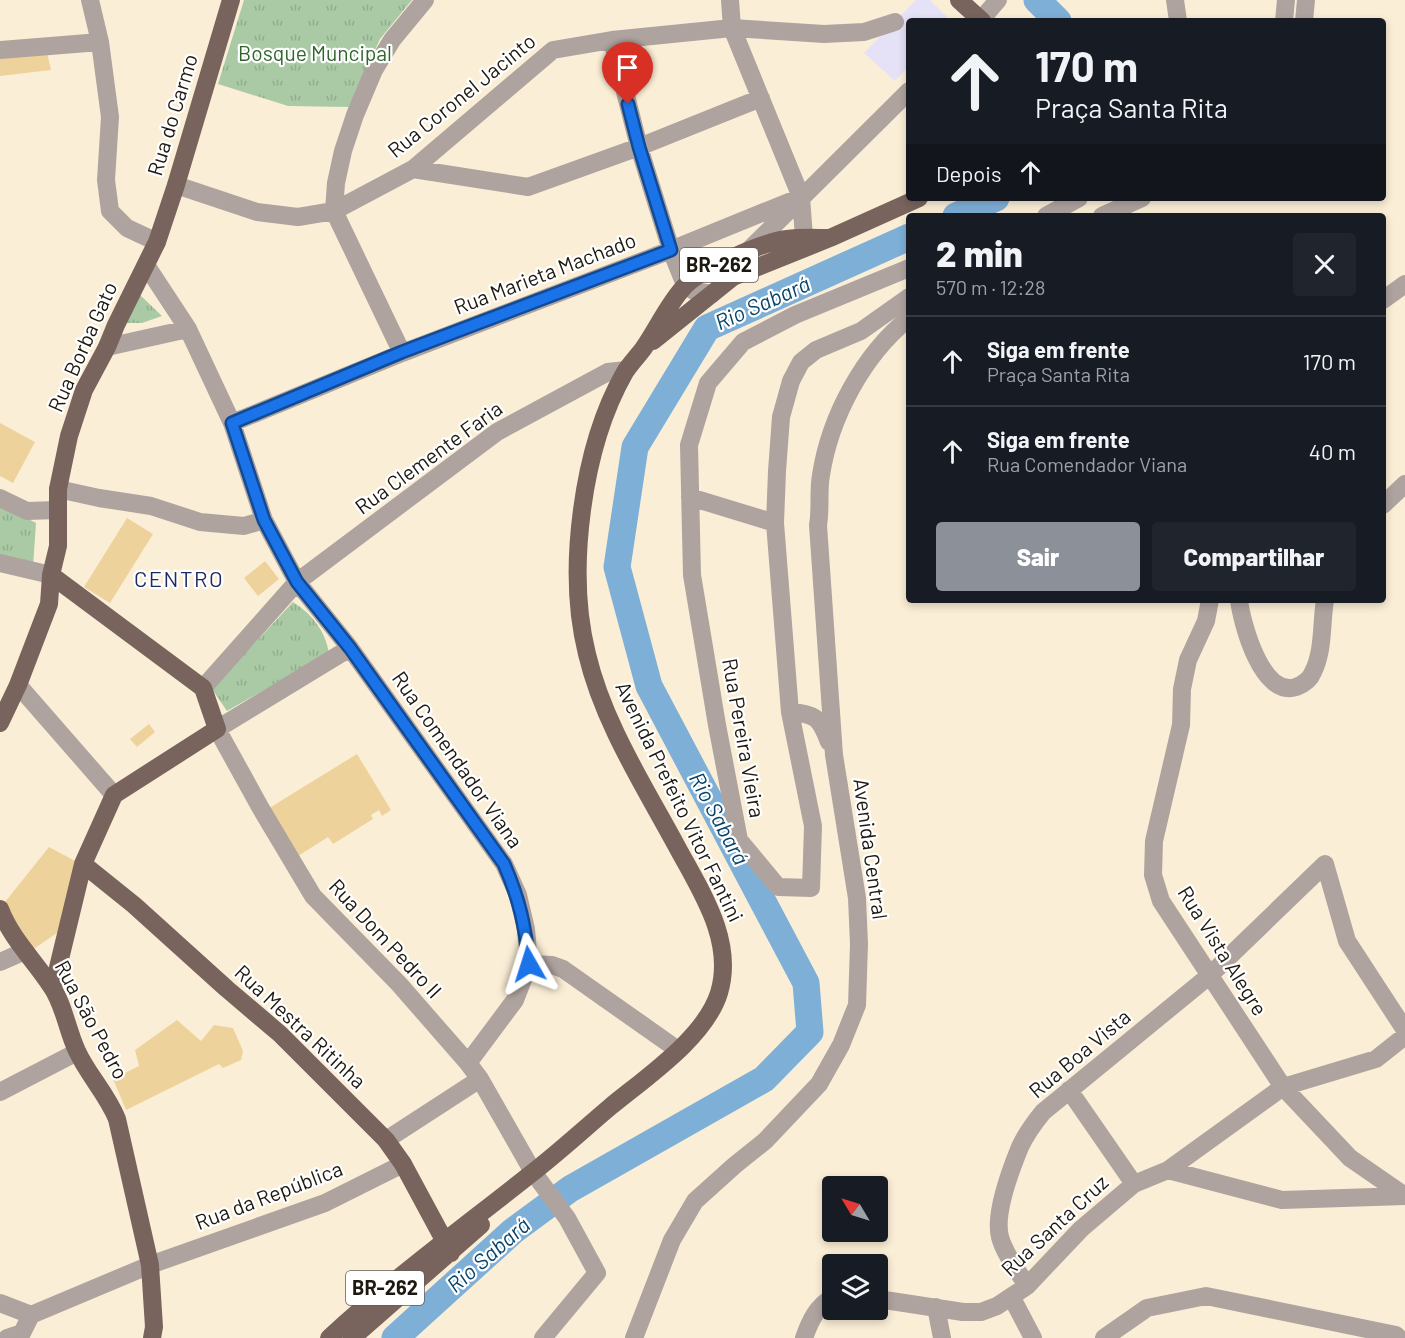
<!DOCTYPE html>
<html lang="pt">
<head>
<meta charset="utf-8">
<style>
	body { margin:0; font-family:Barlow,sans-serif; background:#20242c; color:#f1f3f6; height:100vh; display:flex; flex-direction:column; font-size:22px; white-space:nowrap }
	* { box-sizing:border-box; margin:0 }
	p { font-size:20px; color:#9ea1a6 }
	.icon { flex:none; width:33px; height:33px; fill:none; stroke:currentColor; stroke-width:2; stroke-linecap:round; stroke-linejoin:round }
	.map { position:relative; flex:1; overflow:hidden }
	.sheet { position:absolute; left:906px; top:213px; width:480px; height:390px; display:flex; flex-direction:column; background:#171b24; border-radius:6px; box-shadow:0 3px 9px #0003 }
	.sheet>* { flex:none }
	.guide { position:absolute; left:906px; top:18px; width:480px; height:183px; border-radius:6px; box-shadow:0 3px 9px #0003; background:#171b24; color:#f1f3f6; overflow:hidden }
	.needle { width:39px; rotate:308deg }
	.tools { position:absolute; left:822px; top:1176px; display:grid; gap:12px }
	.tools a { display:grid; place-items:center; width:66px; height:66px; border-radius:6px; background:#171b24; box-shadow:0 3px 9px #0003; font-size:30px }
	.pin { position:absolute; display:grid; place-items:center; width:51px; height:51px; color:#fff; margin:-62px -26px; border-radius:50% 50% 50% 0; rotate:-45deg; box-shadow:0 0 6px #0007 }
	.pin .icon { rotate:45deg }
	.me { position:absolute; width:66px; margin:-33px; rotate:354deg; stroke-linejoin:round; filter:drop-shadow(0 0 4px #0008) }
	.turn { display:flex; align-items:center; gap:21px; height:126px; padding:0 30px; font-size:27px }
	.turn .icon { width:78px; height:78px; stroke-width:2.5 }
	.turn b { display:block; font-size:42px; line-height:51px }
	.then { display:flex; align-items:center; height:57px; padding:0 30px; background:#0003; gap:12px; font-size:22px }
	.round { display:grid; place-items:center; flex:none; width:63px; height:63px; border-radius:6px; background:#20242c }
	.overview { display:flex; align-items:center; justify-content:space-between; height:102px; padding:0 30px }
	h1 { font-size:36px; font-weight:800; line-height:45px }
	.cta { display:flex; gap:12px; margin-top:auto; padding:12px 30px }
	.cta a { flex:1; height:69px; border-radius:6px; background:#8c9099; color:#fff; font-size:24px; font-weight:800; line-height:69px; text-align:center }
	.cta a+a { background:#20242c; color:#f1f3f6 }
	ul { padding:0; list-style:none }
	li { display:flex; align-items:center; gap:18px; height:90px; padding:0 30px; border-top:2px solid #363941 }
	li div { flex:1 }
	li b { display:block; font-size:22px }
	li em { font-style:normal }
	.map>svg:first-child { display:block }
</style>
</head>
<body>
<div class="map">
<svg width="1405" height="1338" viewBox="0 0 1405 1338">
	<defs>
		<pattern id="park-tufts" width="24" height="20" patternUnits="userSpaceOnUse" patternTransform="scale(1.5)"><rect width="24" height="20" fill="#a9caa5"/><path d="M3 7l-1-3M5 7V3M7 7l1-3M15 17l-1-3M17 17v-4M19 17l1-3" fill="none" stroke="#91ad8d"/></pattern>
	</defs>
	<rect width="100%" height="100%" fill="#fbeed6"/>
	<path fill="#e5e2f8" d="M916,0H930L951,21H909V66L895,81L864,53Z"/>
	<path fill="url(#park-tufts)" d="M244,0H412L380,39L349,107L288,106L218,84Z
		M139,294L162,316L142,323H124Z
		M0,504L36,523L33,566L0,558Z
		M293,602C313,615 325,631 329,653L227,711L212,689Z"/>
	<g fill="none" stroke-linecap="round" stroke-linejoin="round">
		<path stroke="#7eafd7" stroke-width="27" d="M1037,0L1058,21
			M956,216L996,198
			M395,1338L513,1231L570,1189L764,1079L810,1032L806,983L649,686L617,567L635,447L707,328L909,237"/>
	</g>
	<path fill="#eed29b" d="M46,48L51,70L0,76V53Z
		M0,423L35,442L13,483L0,476Z
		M127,518L153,534L110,603L84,587Z
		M265,561L279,579L258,596L244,578Z
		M149,724L155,732L137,747L130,739Z
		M357,754L391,810L382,816L379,810L371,815L373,819L333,844L328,837L295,858L266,810Z
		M49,847L75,861L60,931L32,950L5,902Z
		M177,1020L201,1041L214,1025L233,1028L243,1051L241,1060L223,1068L219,1064L126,1110L113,1079L139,1066L135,1050Z"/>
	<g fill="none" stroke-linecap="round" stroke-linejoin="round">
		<path stroke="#afa39f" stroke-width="18" d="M90,0L100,42L110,117L106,180L110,211L127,228L157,242
			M730,0L732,28L801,197L804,237L797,250
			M1175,0L1178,21
			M980,21L998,0
			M1284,21L1286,0
			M1304,21L1306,0
			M612,40L639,147L671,250L685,285L694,291L712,294
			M0,50L100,42
			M413,169L528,187L639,147L761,98
			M176,185L257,212L298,217L334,211L413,169L553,50L612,40L732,28L824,34L864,32L895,22
			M1046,216L1079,198
			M1102,216L1142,198
			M748,251L909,91
			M146,265L188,329L232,423L264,520L297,582L350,648L504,864L518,895L526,929L529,964L515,1000L468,1063
			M909,268L795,315L743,342L708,383L689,445L692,575L717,725L739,840L778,887L811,888L813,826L790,712L775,523L777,471L781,417L791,381L801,362L816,350L861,331L909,297
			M1383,300L1405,284
			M107,347L188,329
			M402,353L334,211L336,183L343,151L355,115L374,70L392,40L425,0
			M232,423L402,353L671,250L801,197
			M58,489L99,498L151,506L200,522L244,526L264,520
			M690,497L775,523
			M0,498L27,511L57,510
			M1383,505L1405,484
			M0,563L51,575
			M1210,600L1206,621L1188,660L1182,689L1181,725L1154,841L1153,875L1161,901L1283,1087L1350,1158L1405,1196
			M1239,600C1242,624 1262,698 1296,687C1304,684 1310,680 1313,672C1324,650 1321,624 1325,600
			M350,648L217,729L260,807L313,896L399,984L468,1063L480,1079L533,1172L567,1218L597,1273L543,1338
			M18,685L114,795
			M203,688L297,582L497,432L608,372L626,370
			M790,712C816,714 820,718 829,742
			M0,962L25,951
			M529,964L552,965L563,969L678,1050
			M1069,1090L1134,1184
			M0,1092L77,1052
			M386,1140L480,1079
			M1168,1170L1282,1200L1405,1196
			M1027,1286C1018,1271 1004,1253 1000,1237C994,1214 1011,1169 1020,1147C1026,1134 1034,1123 1043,1112L1209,976L1325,864L1347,941L1405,1030
			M1012,1298L1033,1338
			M878,1299L963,1312H981L997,1306L1027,1286L1081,1229L1134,1184L1168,1170L1283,1087L1376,1059L1405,1036
			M0,1303L31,1315
			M936,1307L942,1338
			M31,1315L150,1265L325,1203L403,1164
			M7,1338L22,1333L31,1315
			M634,1338L672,1240L695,1201L735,1165L765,1141L819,1084L841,1045L857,1005L859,944L857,898L834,755L818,525C821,509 818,491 821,475C830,417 863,355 909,318
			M804,1338C810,1321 817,1306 832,1298
			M1104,1338L1147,1308L1206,1296L1396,1335L1399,1338"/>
		<path stroke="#79645d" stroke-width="18" d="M959,0L982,21
			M653,341L733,277L830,238L919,198
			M51,575L203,688L217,729L114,795L83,864L53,988
			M0,723L18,685L49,604L51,575L58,546V489L69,436L84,390L107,347L116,325L157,242L176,185L231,0
			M83,864L134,905L227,989L280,1034L386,1140L403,1164L451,1253
			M0,909C11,938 34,960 51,986C64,1004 67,1030 77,1051C88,1075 107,1094 117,1119L150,1265L154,1327L152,1338
			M329,1338C394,1278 464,1227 532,1173C559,1152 584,1129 610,1107C645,1078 705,1038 719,993C735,940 700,890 676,845C643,784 603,722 587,654C566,571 582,447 625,372C630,364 637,357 643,349C657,329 667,306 683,288C698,270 763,242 787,239C801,237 816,238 830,238
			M352,1338L481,1225"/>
	</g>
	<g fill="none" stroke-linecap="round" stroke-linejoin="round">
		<defs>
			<path id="route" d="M529,964C525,925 520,901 504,864L350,648L297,582L264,520L232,423L402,352L671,250L639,147L628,104"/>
		</defs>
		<use href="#route" stroke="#114b97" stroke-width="15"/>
		<use href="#route" stroke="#1a73e8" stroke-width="10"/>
	</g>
	<g text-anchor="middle" stroke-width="4.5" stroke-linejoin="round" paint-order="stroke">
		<g fill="#fff" stroke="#615e58" stroke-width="1.5">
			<rect x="680" y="248" width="78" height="34" rx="4.5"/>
			<rect x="346" y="1271" width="78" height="34" rx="4.5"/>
		</g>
		<g font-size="20" font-weight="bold" fill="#1d1910">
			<text x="719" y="272">BR-262</text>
			<text x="385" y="1295">BR-262</text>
		</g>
		<g font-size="21" fill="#30662b" stroke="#fff">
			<text x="315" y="61">Bosque Muncipal</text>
		</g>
		<g font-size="21" fill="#1d1910" stroke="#fff">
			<text transform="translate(462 96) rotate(-39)" y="7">Rua Coronel Jacinto</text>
			<text transform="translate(173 115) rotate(-73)" y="7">Rua do Carmo</text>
			<text transform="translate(545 274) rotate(-21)" y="7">Rua Marieta Machado</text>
			<text transform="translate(83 347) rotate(-66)" y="7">Rua Borba Gato</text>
			<text transform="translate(429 458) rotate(-36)" y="7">Rua Clemente Faria</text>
			<text transform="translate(743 738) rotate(80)" y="7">Rua Pereira Vieira</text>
			<text transform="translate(457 760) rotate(55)" y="7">Rua Comendador Viana</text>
			<text transform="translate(679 802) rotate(64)" y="7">Avenida Prefeito Vitor Fantini</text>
			<text transform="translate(870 849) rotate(82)" y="7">Avenida Central</text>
			<text transform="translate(385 939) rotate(47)" y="7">Rua Dom Pedro II</text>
			<text transform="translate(1222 951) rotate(58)" y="7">Rua Vista Alegre</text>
			<text transform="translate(91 1020) rotate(62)" y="7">Rua São Pedro</text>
			<text transform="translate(300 1027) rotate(43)" y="7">Rua Mestra Ritinha</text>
			<text transform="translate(1080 1054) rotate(-40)" y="7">Rua Boa Vista</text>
			<text transform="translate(269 1196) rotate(-21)" y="7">Rua da República</text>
			<text transform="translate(1055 1226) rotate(-43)" y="7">Rua Santa Cruz</text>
		</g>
		<g font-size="22" font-style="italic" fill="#08446a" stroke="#fff">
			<text transform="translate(762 303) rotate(-24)" y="8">Rio Sabará</text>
			<text transform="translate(719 818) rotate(62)" y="8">Rio Sabará</text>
			<text transform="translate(488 1255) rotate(-41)" y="8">Rio Sabará</text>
		</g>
		<g font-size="22" letter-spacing="1.5" fill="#1f2c64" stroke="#fff">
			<text x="179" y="587">CENTRO</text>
		</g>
	</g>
</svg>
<div class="tools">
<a><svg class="needle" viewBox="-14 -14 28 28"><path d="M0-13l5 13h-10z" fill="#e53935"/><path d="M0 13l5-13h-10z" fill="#9ea1a6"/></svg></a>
<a><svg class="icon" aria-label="layers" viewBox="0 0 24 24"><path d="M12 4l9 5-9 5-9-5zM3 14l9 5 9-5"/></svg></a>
</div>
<div class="pin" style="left:628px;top:104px;background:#d93025"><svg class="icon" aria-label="arrive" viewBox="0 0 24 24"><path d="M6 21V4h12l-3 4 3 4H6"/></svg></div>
<svg class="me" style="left:529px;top:964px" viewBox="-20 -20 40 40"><path d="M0-17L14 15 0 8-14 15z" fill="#1a73e8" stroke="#fff" stroke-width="4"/></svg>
<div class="guide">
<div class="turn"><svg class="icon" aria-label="ahead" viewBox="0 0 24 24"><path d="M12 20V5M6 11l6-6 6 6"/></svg><div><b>170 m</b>Praça Santa Rita</div></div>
<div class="then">Depois<svg class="icon" aria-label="ahead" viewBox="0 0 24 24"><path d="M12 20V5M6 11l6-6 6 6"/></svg></div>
</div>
<section class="sheet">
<div class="overview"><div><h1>2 min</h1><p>570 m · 12:28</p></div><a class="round"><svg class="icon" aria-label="close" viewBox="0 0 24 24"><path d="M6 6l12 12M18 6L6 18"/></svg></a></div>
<ul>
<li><svg class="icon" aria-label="ahead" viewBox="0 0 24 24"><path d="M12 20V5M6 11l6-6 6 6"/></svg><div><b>Siga em frente</b><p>Praça Santa Rita</p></div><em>170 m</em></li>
<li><svg class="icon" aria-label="ahead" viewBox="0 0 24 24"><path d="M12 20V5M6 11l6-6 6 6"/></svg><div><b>Siga em frente</b><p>Rua Comendador Viana</p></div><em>40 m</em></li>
</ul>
<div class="cta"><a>Sair</a><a>Compartilhar</a></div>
</section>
</div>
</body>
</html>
